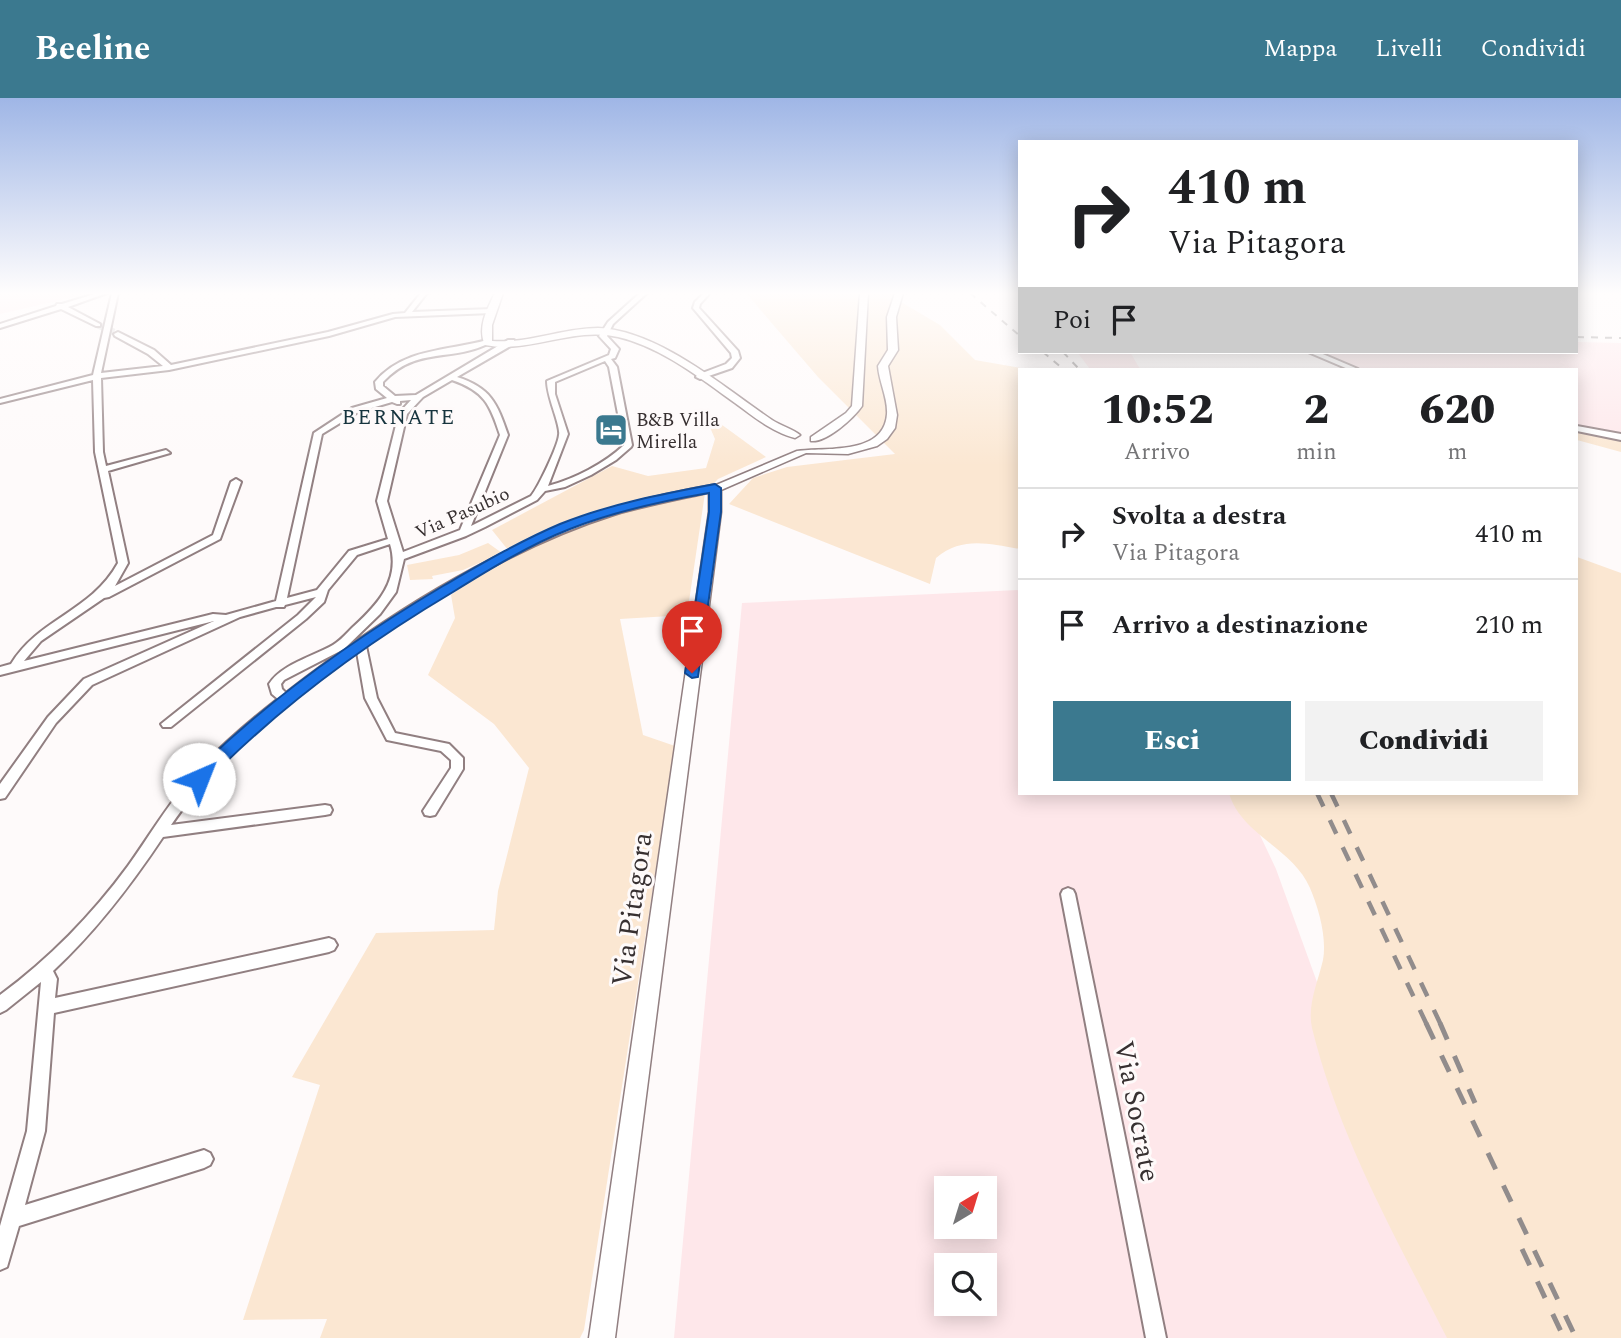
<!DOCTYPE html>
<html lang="it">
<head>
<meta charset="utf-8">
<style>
	body { margin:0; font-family:Spectral,serif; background:#f2f2f2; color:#202124; height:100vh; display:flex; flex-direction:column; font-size:26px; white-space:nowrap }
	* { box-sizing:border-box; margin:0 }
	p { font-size:23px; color:#757577 }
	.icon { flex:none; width:38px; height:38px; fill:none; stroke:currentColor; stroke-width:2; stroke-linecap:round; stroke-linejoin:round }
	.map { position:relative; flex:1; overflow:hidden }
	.details { position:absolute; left:1018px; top:270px; width:560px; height:427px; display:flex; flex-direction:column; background:#fff; border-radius:0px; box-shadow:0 4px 18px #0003 }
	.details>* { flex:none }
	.hud { position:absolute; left:1018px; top:42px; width:560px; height:214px; border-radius:0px; box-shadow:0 4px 18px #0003; background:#fff; color:#202124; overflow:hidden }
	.needle { width:46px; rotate:38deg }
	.controls { position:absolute; left:934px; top:1078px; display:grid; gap:14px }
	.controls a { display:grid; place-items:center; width:63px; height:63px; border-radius:0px; background:#fff; box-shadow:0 4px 18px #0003; font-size:35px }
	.pin { position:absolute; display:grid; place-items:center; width:60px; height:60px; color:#fff; margin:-72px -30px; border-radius:50% 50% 50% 0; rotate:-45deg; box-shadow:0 0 7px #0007 }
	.pin .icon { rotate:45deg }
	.me { position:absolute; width:77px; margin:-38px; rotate:44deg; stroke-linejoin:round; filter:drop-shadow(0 0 5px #0008) }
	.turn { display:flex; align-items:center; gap:24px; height:147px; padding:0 35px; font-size:32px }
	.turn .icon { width:91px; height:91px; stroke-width:2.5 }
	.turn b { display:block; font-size:49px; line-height:60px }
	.then { display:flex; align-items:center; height:66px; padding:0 35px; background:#0003; gap:14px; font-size:26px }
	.eta { display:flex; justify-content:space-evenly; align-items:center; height:119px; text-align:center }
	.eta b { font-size:42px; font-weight:800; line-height:49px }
	.primary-button { display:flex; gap:14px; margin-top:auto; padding:14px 35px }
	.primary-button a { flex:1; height:80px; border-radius:0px; background:#3b798f; color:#fff; font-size:28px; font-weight:800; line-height:80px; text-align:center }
	.primary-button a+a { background:#f2f2f2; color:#202124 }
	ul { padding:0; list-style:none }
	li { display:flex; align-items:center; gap:21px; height:91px; padding:0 35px; border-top:2px solid #e0e0e0 }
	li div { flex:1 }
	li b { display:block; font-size:26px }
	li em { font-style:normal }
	header { display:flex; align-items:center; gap:42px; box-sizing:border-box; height:98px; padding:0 35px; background:#3b798f; color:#fff }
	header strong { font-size:33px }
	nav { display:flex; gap:38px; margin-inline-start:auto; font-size:24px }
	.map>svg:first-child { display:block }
</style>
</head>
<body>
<header>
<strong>Beeline</strong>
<nav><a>Mappa</a><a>Livelli</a><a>Condividi</a></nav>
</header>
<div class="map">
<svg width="1621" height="1240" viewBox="0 0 1621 1240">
	<rect width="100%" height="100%" fill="#fefafa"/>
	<path fill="#fee7ea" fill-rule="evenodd" d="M0,195H92L0,216Z
		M1577,244L1621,245V336L1577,328V271H1364L1326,259L1329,254H1577Z
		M1077,254H1130L1140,271H1090Z
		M1020,492V695H1240L1276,771L1367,1022L1469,1240H674L742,505ZM947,1090H985V1129H947ZM947,1167H985V1206H947Z"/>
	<path fill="#fbe7d2" d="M746,195H896V201L940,227L975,262L1026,271H1020V451C988,446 963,438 936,460L930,486L729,406L753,380L787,369L895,356L818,279Z
		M703,313L766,359L718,381L705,395L687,517L620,521L643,637L675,648L584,1232L580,1240H320L327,1221L243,1222L320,987L292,979L376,835L494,832L498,793L529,670L494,626L428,577L455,520L451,497L508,452L492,432L612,368L648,378L706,370L715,341Z
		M1577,333L1621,341V354L1577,342Z
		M488,445L502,455L463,472L432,478L433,481L410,482L407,467L459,457Z
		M1577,459L1621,475V1240H1447C1396,1140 1339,1040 1312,930C1307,907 1318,884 1323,862C1327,840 1319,811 1310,790C1293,750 1241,737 1229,695H1577Z"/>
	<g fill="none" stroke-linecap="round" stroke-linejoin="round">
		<path stroke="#d6d2d2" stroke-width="7" stroke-dasharray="7 3.5" stroke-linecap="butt" d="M98,227L118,236"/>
		<defs>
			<path id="minor" d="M98,195H107L68,209L100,226V228H96L61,211L0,230V226L56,208L57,206H62Z
				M112,195H118L101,275L163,268L148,256L115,238L114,236L118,234L154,252L171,267L328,234L393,216L405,215L421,195H427L412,214L491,211L494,213L491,215L395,219L329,238L169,272L101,280L103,354L106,368L166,352L170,355L108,373L128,465L115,488L213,437L231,384L236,381L241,384L220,441L109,499L104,500L41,543L24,563L213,516L226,517L276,503L314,335L352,310L387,300L376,291L375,284C403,250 448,253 487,242L491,244C454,265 417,247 383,284V288L395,298L416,297L508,242H514V246L457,279C491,290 497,305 508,337L471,428L531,398C538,390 558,348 559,337C561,327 547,300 547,283L609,257L611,251L599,238L608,224L640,195H647L613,226L607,238L619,251L615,260L611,261L617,269L632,347L631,349L616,362L591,377L565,389L545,393L537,402L485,429L466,438L404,461L396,494L380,516L344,551L284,582L281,586L282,591L286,595C383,520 489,452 606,413C641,401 678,394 715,387L720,390L718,392C683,400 649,406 615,416C526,444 442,493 366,548L377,600L395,635L449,646L463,660V671L435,717L430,718L425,717L423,713L451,670V662L441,653L387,642L365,600L357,554C288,604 220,656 171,727L325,707L330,708L332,712L330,716L325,717L163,739C131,787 96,833 53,873L57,881L55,900L329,840L334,842L337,847L334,852L329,854L54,915L45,1033L25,1107L204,1052L210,1055L213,1061L210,1067L204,1070L19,1128L7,1169L0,1172V1128L27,1033L41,884L6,912L0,915V897C49,861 92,817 128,768C148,740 165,711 187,685C214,653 246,626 278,601L272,596L269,586C282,566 312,559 333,547C340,543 347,535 353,529C377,507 401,482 390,446L357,457L328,492L324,504L306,521L171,629H163L161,626L298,517L316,499L285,507L284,509H276L240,519L92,587L56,625L5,700L0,701V686L48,619L84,581L214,523L0,577V569L11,566C39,520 91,514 118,465L95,354L93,282L0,305V301L93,277ZM605,263L609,269L624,347C604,366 574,381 548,388L568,336L555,296V284ZM452,282C484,293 490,306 500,337L460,432L403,454L387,403L407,316L423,299ZM411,302L399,315L377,403L388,441L349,453L317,492L287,500L322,336L358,314L392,304L397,306H400V303Z
				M704,195H710L700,206L699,210L738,253L740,260L732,270L700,281L696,279L697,277L726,266L732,260L731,255L693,210L695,204Z
				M1308,254H1318L1358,271H1348Z
				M1577,328L1621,336V342L1577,333Z
				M1068,790L1073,792L1075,796L1166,1240H1146L1061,796L1063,792Z"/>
			<path id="tertiary" d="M495,195H503L492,227V243C528,246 563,230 598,230C658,232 725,290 772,322C781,328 793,331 800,337L795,340C772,334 754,319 735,305C700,280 661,249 618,239C573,228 530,256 485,247C477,230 487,211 495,195Z
				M860,195H868L862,308C854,320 826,345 811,343V339L846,315L852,308Z
				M895,195H903L896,219L898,252L888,268L897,317L895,330L887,341L877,348L848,356L806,355L721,392V414L615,1240H589L709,414V390L797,353C824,349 884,358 887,316C888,300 879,284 878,268L888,252L887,219Z"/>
		</defs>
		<use href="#minor" stroke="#917f81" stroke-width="4"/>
		<use href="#tertiary" stroke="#917f81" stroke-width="3"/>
		<use href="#minor" fill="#fff" fill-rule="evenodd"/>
		<use href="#tertiary" fill="#fff" fill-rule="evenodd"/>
		<path stroke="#918c8c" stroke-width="2" stroke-dasharray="7 7" stroke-linecap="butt" d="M970,195L1020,238
			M1577,239L1621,240
			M1043,254L1063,271
			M1063,254L1079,271"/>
		<path stroke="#918c8c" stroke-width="4.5" stroke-dasharray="15 15" stroke-linecap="butt" d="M1317,695L1427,927
			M1331,695L1441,927"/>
		<path stroke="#918c8c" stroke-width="5" stroke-dasharray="18 18" stroke-linecap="butt" d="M1426,925L1576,1240
			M1440,925L1475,1005
			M1522,1151L1564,1240"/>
	</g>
	<linearGradient id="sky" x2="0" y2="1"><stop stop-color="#9fb6e6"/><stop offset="0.53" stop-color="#fffdfd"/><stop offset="1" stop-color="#fffdfd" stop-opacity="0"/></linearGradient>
	<rect width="1621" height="368" fill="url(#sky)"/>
	<path fill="#1a73e8" stroke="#114b97" stroke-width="2" d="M715,386L721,390V414L698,579L692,580L685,575L709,414V395C662,403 615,413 570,431C529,447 490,471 453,494C362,548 278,610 205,685H193L190,681L193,676C267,602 352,542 443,488C481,466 520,443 560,426C610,406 662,396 715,386Z"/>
	<defs>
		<symbol id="hotel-square" viewBox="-11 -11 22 22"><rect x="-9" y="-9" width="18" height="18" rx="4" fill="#3b798f" stroke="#fefafa"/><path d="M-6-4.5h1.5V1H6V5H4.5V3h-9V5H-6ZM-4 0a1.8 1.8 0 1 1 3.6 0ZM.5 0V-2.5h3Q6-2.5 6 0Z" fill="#fff"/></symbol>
	</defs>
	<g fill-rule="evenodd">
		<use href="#hotel-square" x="592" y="313" width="38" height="38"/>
	</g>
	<g text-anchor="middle" stroke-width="6" stroke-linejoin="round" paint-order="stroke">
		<g font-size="19" fill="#373031" stroke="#fefafa" text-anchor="start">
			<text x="636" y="328">B&amp;B Villa<tspan x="636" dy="22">Mirella</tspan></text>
		</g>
		<g font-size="19" fill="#373031" stroke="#fefafa">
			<text transform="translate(462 414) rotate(-24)" y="7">Via Pasubio</text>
		</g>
		<g font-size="21" letter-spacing="2" fill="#16343e" stroke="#fefafa">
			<text x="399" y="326">BERNATE</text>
		</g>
		<g font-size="28" fill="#373031" stroke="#fefafa">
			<text transform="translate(631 811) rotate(-82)" y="10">Via Pitagora</text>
			<text transform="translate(1138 1013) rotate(79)" y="10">Via Socrate</text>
		</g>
	</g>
</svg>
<div class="controls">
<a><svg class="needle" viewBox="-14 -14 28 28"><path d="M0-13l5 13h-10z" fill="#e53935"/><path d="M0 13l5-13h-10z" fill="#757577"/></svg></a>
<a><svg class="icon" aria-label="search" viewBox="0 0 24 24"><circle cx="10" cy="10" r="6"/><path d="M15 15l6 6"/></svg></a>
</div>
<div class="pin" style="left:692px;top:575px;background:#d93025"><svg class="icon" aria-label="arrive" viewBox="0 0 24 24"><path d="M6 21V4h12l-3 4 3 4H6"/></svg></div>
<svg class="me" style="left:199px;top:681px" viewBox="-20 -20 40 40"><circle r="19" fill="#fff"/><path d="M0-13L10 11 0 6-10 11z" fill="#1a73e8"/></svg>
<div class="hud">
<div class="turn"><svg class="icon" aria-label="right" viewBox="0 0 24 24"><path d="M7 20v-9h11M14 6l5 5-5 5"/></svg><div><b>410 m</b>Via Pitagora</div></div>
<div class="then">Poi<svg class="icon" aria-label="arrive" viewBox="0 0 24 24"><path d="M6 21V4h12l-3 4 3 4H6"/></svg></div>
</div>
<section class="details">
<div class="eta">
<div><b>10:52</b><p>Arrivo</p></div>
<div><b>2</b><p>min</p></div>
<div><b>620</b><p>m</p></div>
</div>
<ul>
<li><svg class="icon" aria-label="right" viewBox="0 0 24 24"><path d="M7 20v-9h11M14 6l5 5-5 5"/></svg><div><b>Svolta a destra</b><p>Via Pitagora</p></div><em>410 m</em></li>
<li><svg class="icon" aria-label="arrive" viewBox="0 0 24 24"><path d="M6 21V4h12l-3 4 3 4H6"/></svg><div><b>Arrivo a destinazione</b></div><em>210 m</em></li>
</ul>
<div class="primary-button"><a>Esci</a><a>Condividi</a></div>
</section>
</div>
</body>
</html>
